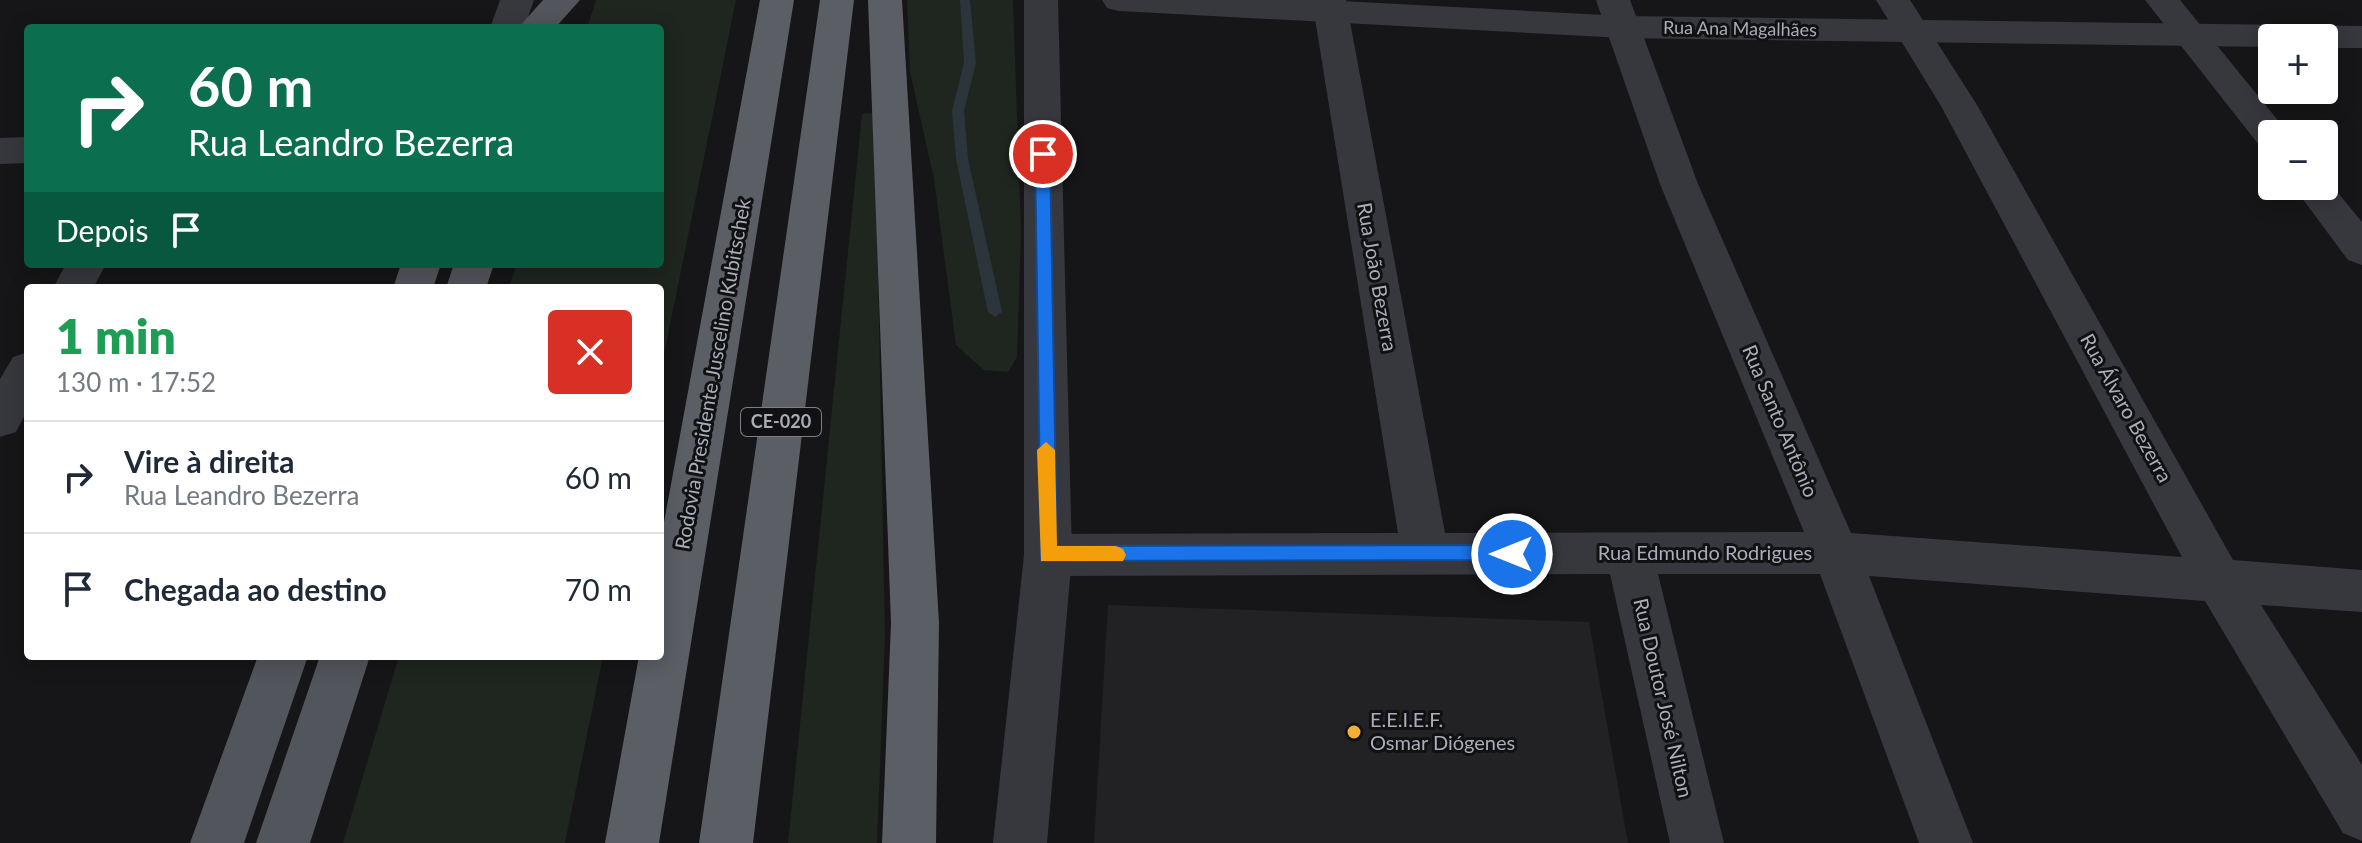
<!DOCTYPE html>
<html lang="pt">
<head>
<meta charset="utf-8">
<style>
	body { margin:0; font-family:Lato,sans-serif; background:#f2f2f3; color:#1f2937; height:100vh; display:flex; flex-direction:column; font-size:30px; white-space:nowrap }
	* { box-sizing:border-box; margin:0 }
	p { font-size:26px; color:#747a83 }
	.icon { flex:none; width:44px; height:44px; fill:none; stroke:currentColor; stroke-width:2; stroke-linecap:round; stroke-linejoin:round }
	.map { position:relative; flex:1; overflow:hidden }
	.drawer { position:absolute; left:24px; top:284px; width:640px; height:376px; display:flex; flex-direction:column; background:#fff; border-radius:8px; box-shadow:0 4px 20px #0003 }
	.drawer>* { flex:none }
	.banner { position:absolute; left:24px; top:24px; width:640px; height:244px; border-radius:8px; box-shadow:0 4px 20px #0003; background:#0b6e4f; color:#fff; overflow:hidden }
	.tools { position:absolute; left:2258px; top:24px; display:grid; gap:16px }
	.tools a { display:grid; place-items:center; width:80px; height:80px; border-radius:8px; background:#fff; box-shadow:0 4px 20px #0003; font-size:40px }
	.pin { position:absolute; display:grid; place-items:center; width:68px; height:68px; color:#fff; margin:-34px; border:4px solid #fff; border-radius:50%; box-shadow:0 2px 8px #0007 }
	.me { position:absolute; width:88px; margin:-44px; rotate:270deg; stroke-linejoin:round; filter:drop-shadow(0 0 6px #0008) }
	.turn { display:flex; align-items:center; gap:28px; height:168px; padding:0 32px; font-size:36px }
	.turn .icon { width:104px; height:104px; stroke-width:2.5 }
	.turn b { display:block; font-size:56px; line-height:68px }
	.then { display:flex; align-items:center; height:76px; padding:0 32px; background:#0003; gap:16px; font-size:30px }
	.round { display:grid; place-items:center; flex:none; width:84px; height:84px; border-radius:8px; background:#f2f2f3 }
	.headline { display:flex; align-items:center; justify-content:space-between; height:136px; padding:0 32px }
	h1 { font-size:48px; font-weight:800; line-height:60px; color:#1e9e55 }
	ul { padding:0; list-style:none }
	li { display:flex; align-items:center; gap:24px; height:112px; padding:0 32px; border-top:2px solid #e0e1e3 }
	li div { flex:1 }
	li b { display:block; font-size:30px }
	li em { font-style:normal }
	.map>svg:first-child { display:block }
</style>
</head>
<body>
<div class="map">
<svg width="2362" height="843" viewBox="0 0 2362 843">
	<rect width="100%" height="100%" fill="#161618"/>
	<path fill="#222225" d="M1108,605L1589,622L1628,843H1094Z"/>
	<path fill="#1e261f" d="M596,0H736L660,374V288H509L517,264H660V28H587Z
		M907,0H1013L1021,233L1017,357L1008,372L984,370L956,345L934,179L910,72Z
		M875,113L885,636L877,843H788L862,114Z
		M399,656H603L565,843H343Z"/>
	<g fill="none" stroke-linecap="round" stroke-linejoin="round">
		<path fill="#2c353c" fill-rule="evenodd" d="M960,0H970L976,63L964,111L968,159L1002,312L995,317L988,312L956,159L952,111L964,63Z"/>
		<path fill="#37383d" fill-rule="evenodd" d="M1312,0H1346L1445,533L1804,532L1660,184L1596,0H1630L1698,184L1851,533L2182,557L1941,106L1876,0H1910L1977,105L2233,560L2362,570V612L2261,605L2362,765V841L2343,833L2205,601L1869,576L1973,843H1919L1820,574H1658L1724,843H1670L1610,574L1048,576L1031,570L1024,555L1031,540L1048,534L1398,533Z
			M2145,0H2180L2289,134H2272V149L2259,145Z
			M28,137V163L0,164V138Z
			M2324,176L2362,222V265L2348,260L2293,186H2324Z
			M66,264H106L93,288H53Z
			M28,352V409L16,432L0,437V379L13,357Z"/>
		<path fill="#37383d" fill-rule="evenodd" d="M500,0H534L524,28H490Z
			M1024,0H1058L1072,555L1047,843H993L1024,555Z
			M1102,0H1322L1624,16L2362,26V48H2324V38H2272V47L1624,38L1119,11L1107,8Z"/>
		<path fill="#53555c" fill-rule="evenodd" d="M543,0H580L555,28H518Z
			M401,264H441L433,288H393Z
			M454,264H494L486,288H446Z
			M258,656H308L244,843H190Z
			M320,656H370L310,843H256Z"/>
		<path fill="#5b5e65" fill-rule="evenodd" d="M760,0H794L659,843H605L639,656H660V544Z
			M820,0H854L753,843H699Z
			M868,0H902L939,623L936,843H882L891,623Z"/>
	</g>
	<path fill="#1a73e8" stroke="#114b97" stroke-width="2" d="M1043,149L1050,154L1057,546L1512,545L1522,554L1519,560L1041,561L1035,154Z"/>
	<path fill="#f59e0b" d="M1046,442L1055,450L1057,546H1116L1123,549L1126,555L1123,561H1041L1037,450Z"/>
	<circle fill="#f2b134" stroke="#111113" stroke-width="3" cx="1354" cy="732" r="8"/>
	<g text-anchor="middle" stroke-width="6" stroke-linejoin="round" paint-order="stroke">
		<g font-size="18" fill="#a8adb8" stroke="#111113">
			<text transform="translate(1740 29) rotate(1)" y="6">Rua Ana Magalhães</text>
		</g>
		<rect fill="#111113" stroke="#7b7e86" stroke-width="2" x="741" y="408" width="80" height="28" rx="6"/>
		<g font-size="18" font-weight="bold" fill="#a8adb8">
			<text x="781" y="428">CE-020</text>
		</g>
		<g font-size="20" fill="#a8adb8" stroke="#111113">
			<text transform="translate(1377 277) rotate(80)" y="7">Rua João Bezerra</text>
			<text transform="translate(713 374) rotate(-80)" y="7">Rodovia Presidente Juscelino Kubitschek</text>
			<text transform="translate(2126 408) rotate(61)" y="7">Rua Álvaro Bezerra</text>
			<text transform="translate(1780 421) rotate(67)" y="7">Rua Santo Antônio</text>
			<text x="1705" y="560">Rua Edmundo Rodrigues</text>
			<text transform="translate(1663 698) rotate(77)" y="7">Rua Doutor José Nilton</text>
		</g>
		<g font-size="20" fill="#a8adb8" stroke="#111113" text-anchor="start">
			<text x="1370" y="727">E.E.I.E.F.<tspan x="1370" dy="23">Osmar Diógenes</tspan></text>
		</g>
	</g>
</svg>
<div class="tools">
<a>+</a>
<a>−</a>
</div>
<div class="pin" style="left:1043px;top:154px;background:#d93025"><svg class="icon" aria-label="arrive" viewBox="0 0 24 24"><path d="M6 21V4h12l-3 4 3 4H6"/></svg></div>
<svg class="me" style="left:1512px;top:554px" viewBox="-20 -20 40 40"><circle r="17" fill="#1a73e8" stroke="#fff" stroke-width="3"/><path d="M0-11L8 9 0 5-8 9z" fill="#fff"/></svg>
<div class="banner">
<div class="turn"><svg class="icon" aria-label="right" viewBox="0 0 24 24"><path d="M7 20v-9h11M14 6l5 5-5 5"/></svg><div><b>60 m</b>Rua Leandro Bezerra</div></div>
<div class="then">Depois<svg class="icon" aria-label="arrive" viewBox="0 0 24 24"><path d="M6 21V4h12l-3 4 3 4H6"/></svg></div>
</div>
<section class="drawer">
<div class="headline"><div><h1>1 min</h1><p>130 m · 17:52</p></div><a class="round" style="background:#d93025;color:#fff"><svg class="icon" aria-label="close" viewBox="0 0 24 24"><path d="M6 6l12 12M18 6L6 18"/></svg></a></div>
<ul>
<li><svg class="icon" aria-label="right" viewBox="0 0 24 24"><path d="M7 20v-9h11M14 6l5 5-5 5"/></svg><div><b>Vire à direita</b><p>Rua Leandro Bezerra</p></div><em>60 m</em></li>
<li><svg class="icon" aria-label="arrive" viewBox="0 0 24 24"><path d="M6 21V4h12l-3 4 3 4H6"/></svg><div><b>Chegada ao destino</b></div><em>70 m</em></li>
</ul>
</section>
</div>
</body>
</html>
